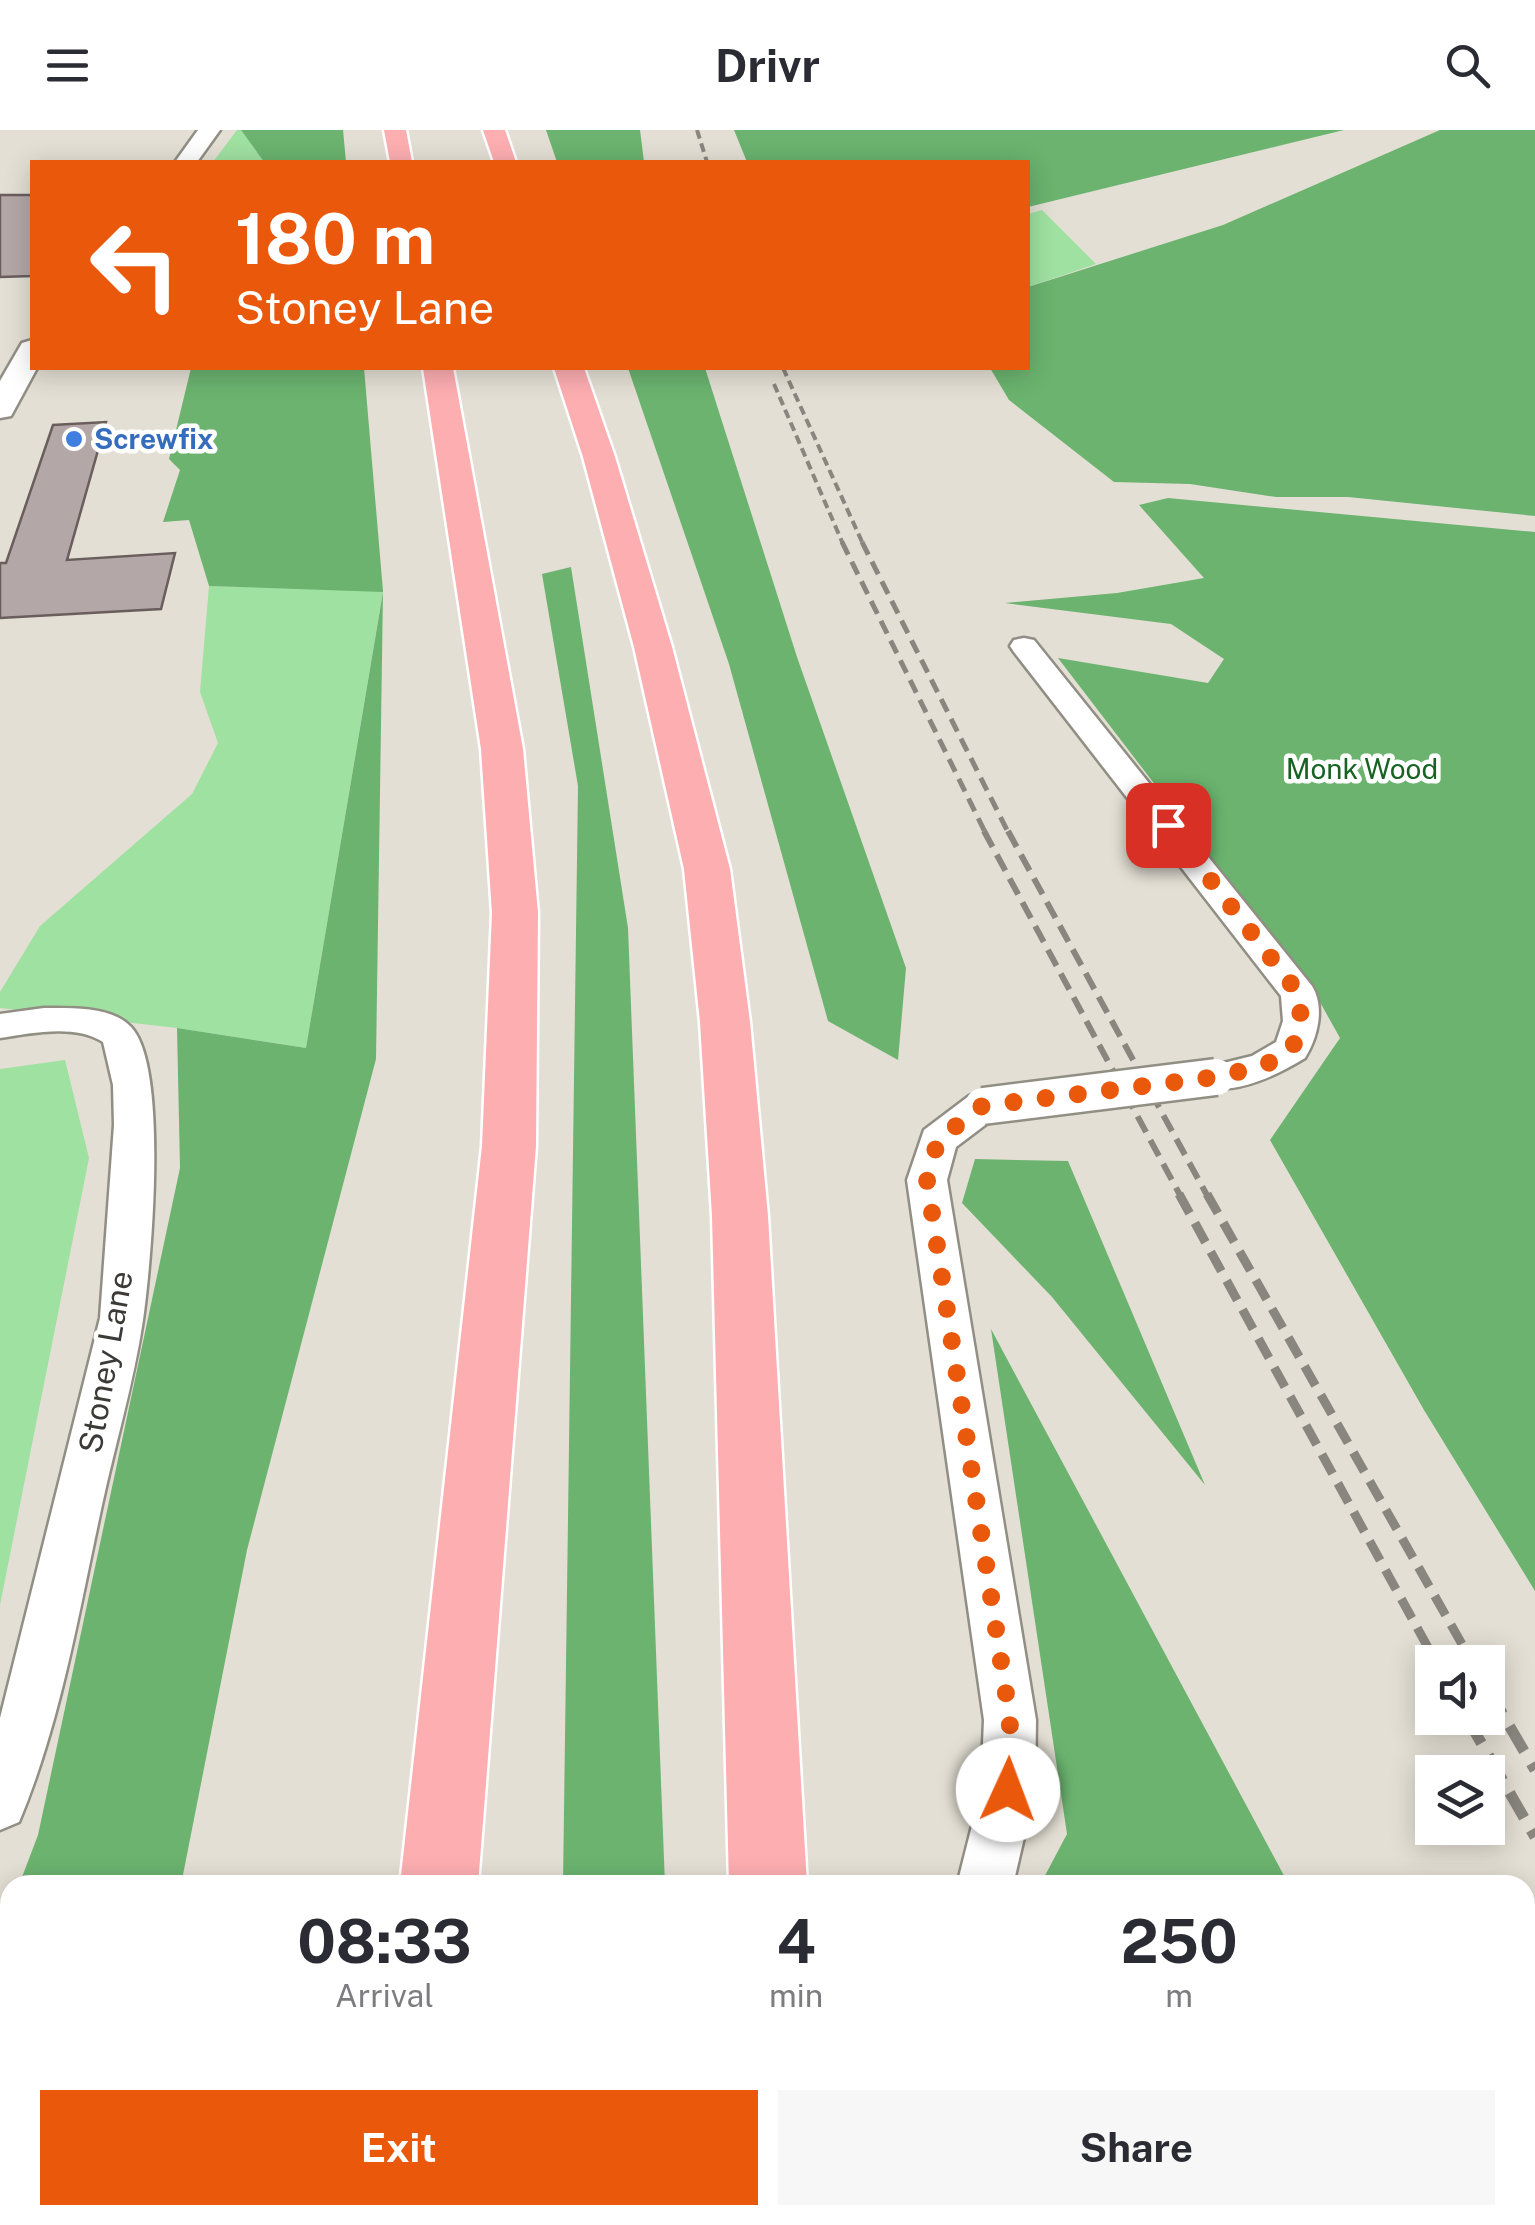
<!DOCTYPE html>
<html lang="en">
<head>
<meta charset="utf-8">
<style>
	body { margin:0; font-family:"Public Sans",sans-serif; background:#f7f7f7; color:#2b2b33; height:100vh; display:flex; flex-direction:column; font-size:38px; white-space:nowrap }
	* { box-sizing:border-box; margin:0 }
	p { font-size:32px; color:#7c7c81 }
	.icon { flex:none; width:55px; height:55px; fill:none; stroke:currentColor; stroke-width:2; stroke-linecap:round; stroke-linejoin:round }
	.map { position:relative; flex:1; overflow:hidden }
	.sheet { position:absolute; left:0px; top:1745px; width:1535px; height:350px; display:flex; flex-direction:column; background:#fff; border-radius:30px 30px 0 0; box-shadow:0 5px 25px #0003 }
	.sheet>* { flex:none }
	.banner { position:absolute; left:30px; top:30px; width:1000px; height:210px; border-radius:0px; box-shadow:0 5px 25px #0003; background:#ea580c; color:#fff; overflow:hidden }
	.fabs { position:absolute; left:1415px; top:1515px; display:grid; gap:20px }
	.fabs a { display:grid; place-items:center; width:90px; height:90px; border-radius:0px; background:#fff; box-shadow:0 5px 25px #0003; font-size:50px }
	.pin { position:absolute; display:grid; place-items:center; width:85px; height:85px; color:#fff; margin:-42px; border-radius:20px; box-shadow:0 5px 15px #0006 }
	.me { position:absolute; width:110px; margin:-55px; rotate:2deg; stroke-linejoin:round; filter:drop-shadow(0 0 8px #0008) }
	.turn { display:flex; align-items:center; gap:35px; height:210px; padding:0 40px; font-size:45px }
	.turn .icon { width:130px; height:130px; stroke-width:2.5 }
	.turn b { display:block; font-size:70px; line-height:85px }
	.eta { display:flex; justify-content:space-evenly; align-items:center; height:170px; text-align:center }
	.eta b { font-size:60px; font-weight:700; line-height:70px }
	.button { display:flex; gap:20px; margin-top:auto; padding:20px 40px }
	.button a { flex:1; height:115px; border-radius:0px; background:#ea580c; color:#fff; font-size:40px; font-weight:700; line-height:115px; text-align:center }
	.button a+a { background:#f7f7f7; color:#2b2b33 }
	header { display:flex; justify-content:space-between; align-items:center; height:130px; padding:0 40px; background:#fff; font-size:45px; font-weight:700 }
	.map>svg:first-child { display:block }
</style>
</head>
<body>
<header><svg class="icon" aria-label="menu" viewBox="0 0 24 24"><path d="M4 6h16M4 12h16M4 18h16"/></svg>Drivr<svg class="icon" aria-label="search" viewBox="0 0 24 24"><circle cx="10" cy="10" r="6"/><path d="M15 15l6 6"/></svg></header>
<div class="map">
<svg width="1535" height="2095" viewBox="0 0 1535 2095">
	<rect width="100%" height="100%" fill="#e3dfd4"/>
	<path fill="#9fe1a1" d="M237,0H241L264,32H213Z
		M1042,80L1096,134L1028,157V84Z
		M209,456L383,461L306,918L177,898L0,878V862L40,796L192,664L218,613L200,562Z
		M65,930L89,1028L0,1475V939Z"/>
	<path fill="#6bb36f" d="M241,0H343L346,32H264Z
		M546,0H640L644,32H557Z
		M734,0H1344L1028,77V32H747Z
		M1440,0H1535V386L1348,367H1276L1190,354L1114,352L1009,270L990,238H1028V157L1223,95Z
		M191,238H364L383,461L376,929L247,1420L181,1755H19L38,1705L180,1038L177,898L306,918L383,462L209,456L189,390L163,392L180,340L169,329Z
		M628,238H705L797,527L906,838L898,930L828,891L729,534Z
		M1168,368L1535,402V1461L1424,1280L1270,1010L1340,908L1316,865L1058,528L1208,553L1224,529L1171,494L1005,473L1117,463L1204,448L1139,375Z
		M571,437L628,798L665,1755H563L578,656L542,444Z
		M975,1029L1068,1031L1205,1355L1052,1167L962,1073Z
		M991,1199L1289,1755H1040L1067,1704Z
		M10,1779V2085H117L115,2095H0V1805Z
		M924,2085H1415L1419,2095H925Z"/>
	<path fill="#b4a7a7" stroke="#6a5e5d" stroke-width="2.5" d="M0,65H32V146L0,147Z
		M106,292L67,430L175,423L161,479L0,488V433H6L53,295Z"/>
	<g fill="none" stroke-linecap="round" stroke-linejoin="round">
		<defs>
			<path id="street" d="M1024,508L1034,510L1312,856C1325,877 1318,907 1305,928C1277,945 1236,966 1203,956L1197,947L1203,938L1252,926L1276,912L1283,891L1281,866L1014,522L1010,516L1014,510Z
				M44,878C70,878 112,876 131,897C169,937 151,1134 143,1190C134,1252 115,1314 102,1375C79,1481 61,1592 19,1692L0,1700V1588L100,1188L114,995L113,955L103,912C75,894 32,903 0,908V884Z
				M983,963L997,966L1002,976L997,986L956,1017L947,1050L1036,1590L1035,1660L1013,1755H957L981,1660L984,1590L907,1050L924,1000L969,966Z"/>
			<path id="secondary" d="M198,0H220L197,32H175Z
				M32,210V238H37L11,286L0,288V251L22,213Z"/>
			<path id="highway" d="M384,0H406L412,32H390Z
				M483,0H505L516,32H494Z
				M423,238H453L523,619L538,783L536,1016L478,1755H400L482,1016L492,783L481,619Z
				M554,238H584L615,327L672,517L730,739L750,892L768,1086L807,1755H729L712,1086L700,892L684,739L634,517L583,327Z
				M365,2085H453L452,2095H364Z
				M740,2085H828L829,2095H741Z"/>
		</defs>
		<use href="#street" stroke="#918e84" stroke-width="5"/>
		<use href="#secondary" stroke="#918e84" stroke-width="5"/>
		<use href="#highway" stroke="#fff" stroke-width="5"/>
		<use href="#street" fill="#fff" fill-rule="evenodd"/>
		<use href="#secondary" fill="#fff" fill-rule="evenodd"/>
		<use href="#highway" fill="#fdaeb1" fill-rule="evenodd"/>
		<path stroke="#89867f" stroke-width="4" stroke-dasharray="9 5" stroke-linecap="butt" d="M697,0L707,32
			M783,238L863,414
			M774,254L843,414"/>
		<path stroke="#89867f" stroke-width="5" stroke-dasharray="14 8" stroke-linecap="butt" d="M842,412L986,704
			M862,412L1009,704"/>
		<path stroke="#89867f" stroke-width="6" stroke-dasharray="18 9" stroke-linecap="butt" d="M984,701L1181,1067
			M1008,701L1208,1067"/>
		<path stroke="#89867f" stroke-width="9" stroke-dasharray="22 11" stroke-linecap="butt" d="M1179,1064L1431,1523
			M1207,1064L1467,1523"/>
		<path stroke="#89867f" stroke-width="11" stroke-dasharray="29 14" stroke-linecap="butt" d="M1430,1521L1436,1532
			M1465,1521L1472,1532
			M1488,1559L1535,1640
			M1467,1588L1535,1707"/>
		<defs>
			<path id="street-bridge" d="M983,976L1216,947"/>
		</defs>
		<use href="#street-bridge" stroke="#918e84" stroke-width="41" stroke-linecap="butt"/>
		<use href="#street-bridge" stroke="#fff" stroke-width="36"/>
	</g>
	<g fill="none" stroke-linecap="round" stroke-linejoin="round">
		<path stroke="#ea580c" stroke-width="18" stroke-dasharray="0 32.4" d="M1008,1660L1010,1590L927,1050L938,1010L982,976L1216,947L1263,936L1292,920L1301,891L1299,864L1168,695"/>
	</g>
	<circle fill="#3f7fe0" stroke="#fff" stroke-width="4" cx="74" cy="309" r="10"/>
	<g text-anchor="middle" stroke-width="9" stroke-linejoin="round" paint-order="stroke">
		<g font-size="28" font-weight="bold" fill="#366cbe" stroke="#fff" text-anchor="start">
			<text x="94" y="319">Screwfix</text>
		</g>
		<g font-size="28" fill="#176323" stroke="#fff">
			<text x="1362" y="649">Monk Wood</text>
		</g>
		<g font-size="32" fill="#3c3a36" stroke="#fff">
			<text transform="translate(106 1232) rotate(-80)" y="11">Stoney Lane</text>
		</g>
	</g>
</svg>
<div class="fabs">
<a><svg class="icon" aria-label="sound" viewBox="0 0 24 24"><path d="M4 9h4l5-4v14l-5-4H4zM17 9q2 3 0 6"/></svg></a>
<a><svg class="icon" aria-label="layers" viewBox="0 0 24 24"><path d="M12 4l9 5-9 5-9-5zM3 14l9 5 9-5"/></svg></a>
</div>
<div class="pin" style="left:1168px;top:695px;background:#d93025"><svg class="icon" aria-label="arrive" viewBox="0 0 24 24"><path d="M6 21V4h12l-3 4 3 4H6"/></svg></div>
<svg class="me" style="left:1008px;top:1660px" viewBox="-20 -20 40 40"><circle r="19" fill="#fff"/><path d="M0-13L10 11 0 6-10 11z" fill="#ea580c"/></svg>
<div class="banner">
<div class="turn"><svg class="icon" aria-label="left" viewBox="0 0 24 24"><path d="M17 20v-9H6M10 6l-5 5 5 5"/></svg><div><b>180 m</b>Stoney Lane</div></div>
</div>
<section class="sheet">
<div class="eta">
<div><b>08:33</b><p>Arrival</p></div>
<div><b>4</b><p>min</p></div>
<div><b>250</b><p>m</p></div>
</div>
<div class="button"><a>Exit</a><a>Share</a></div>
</section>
</div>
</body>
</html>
